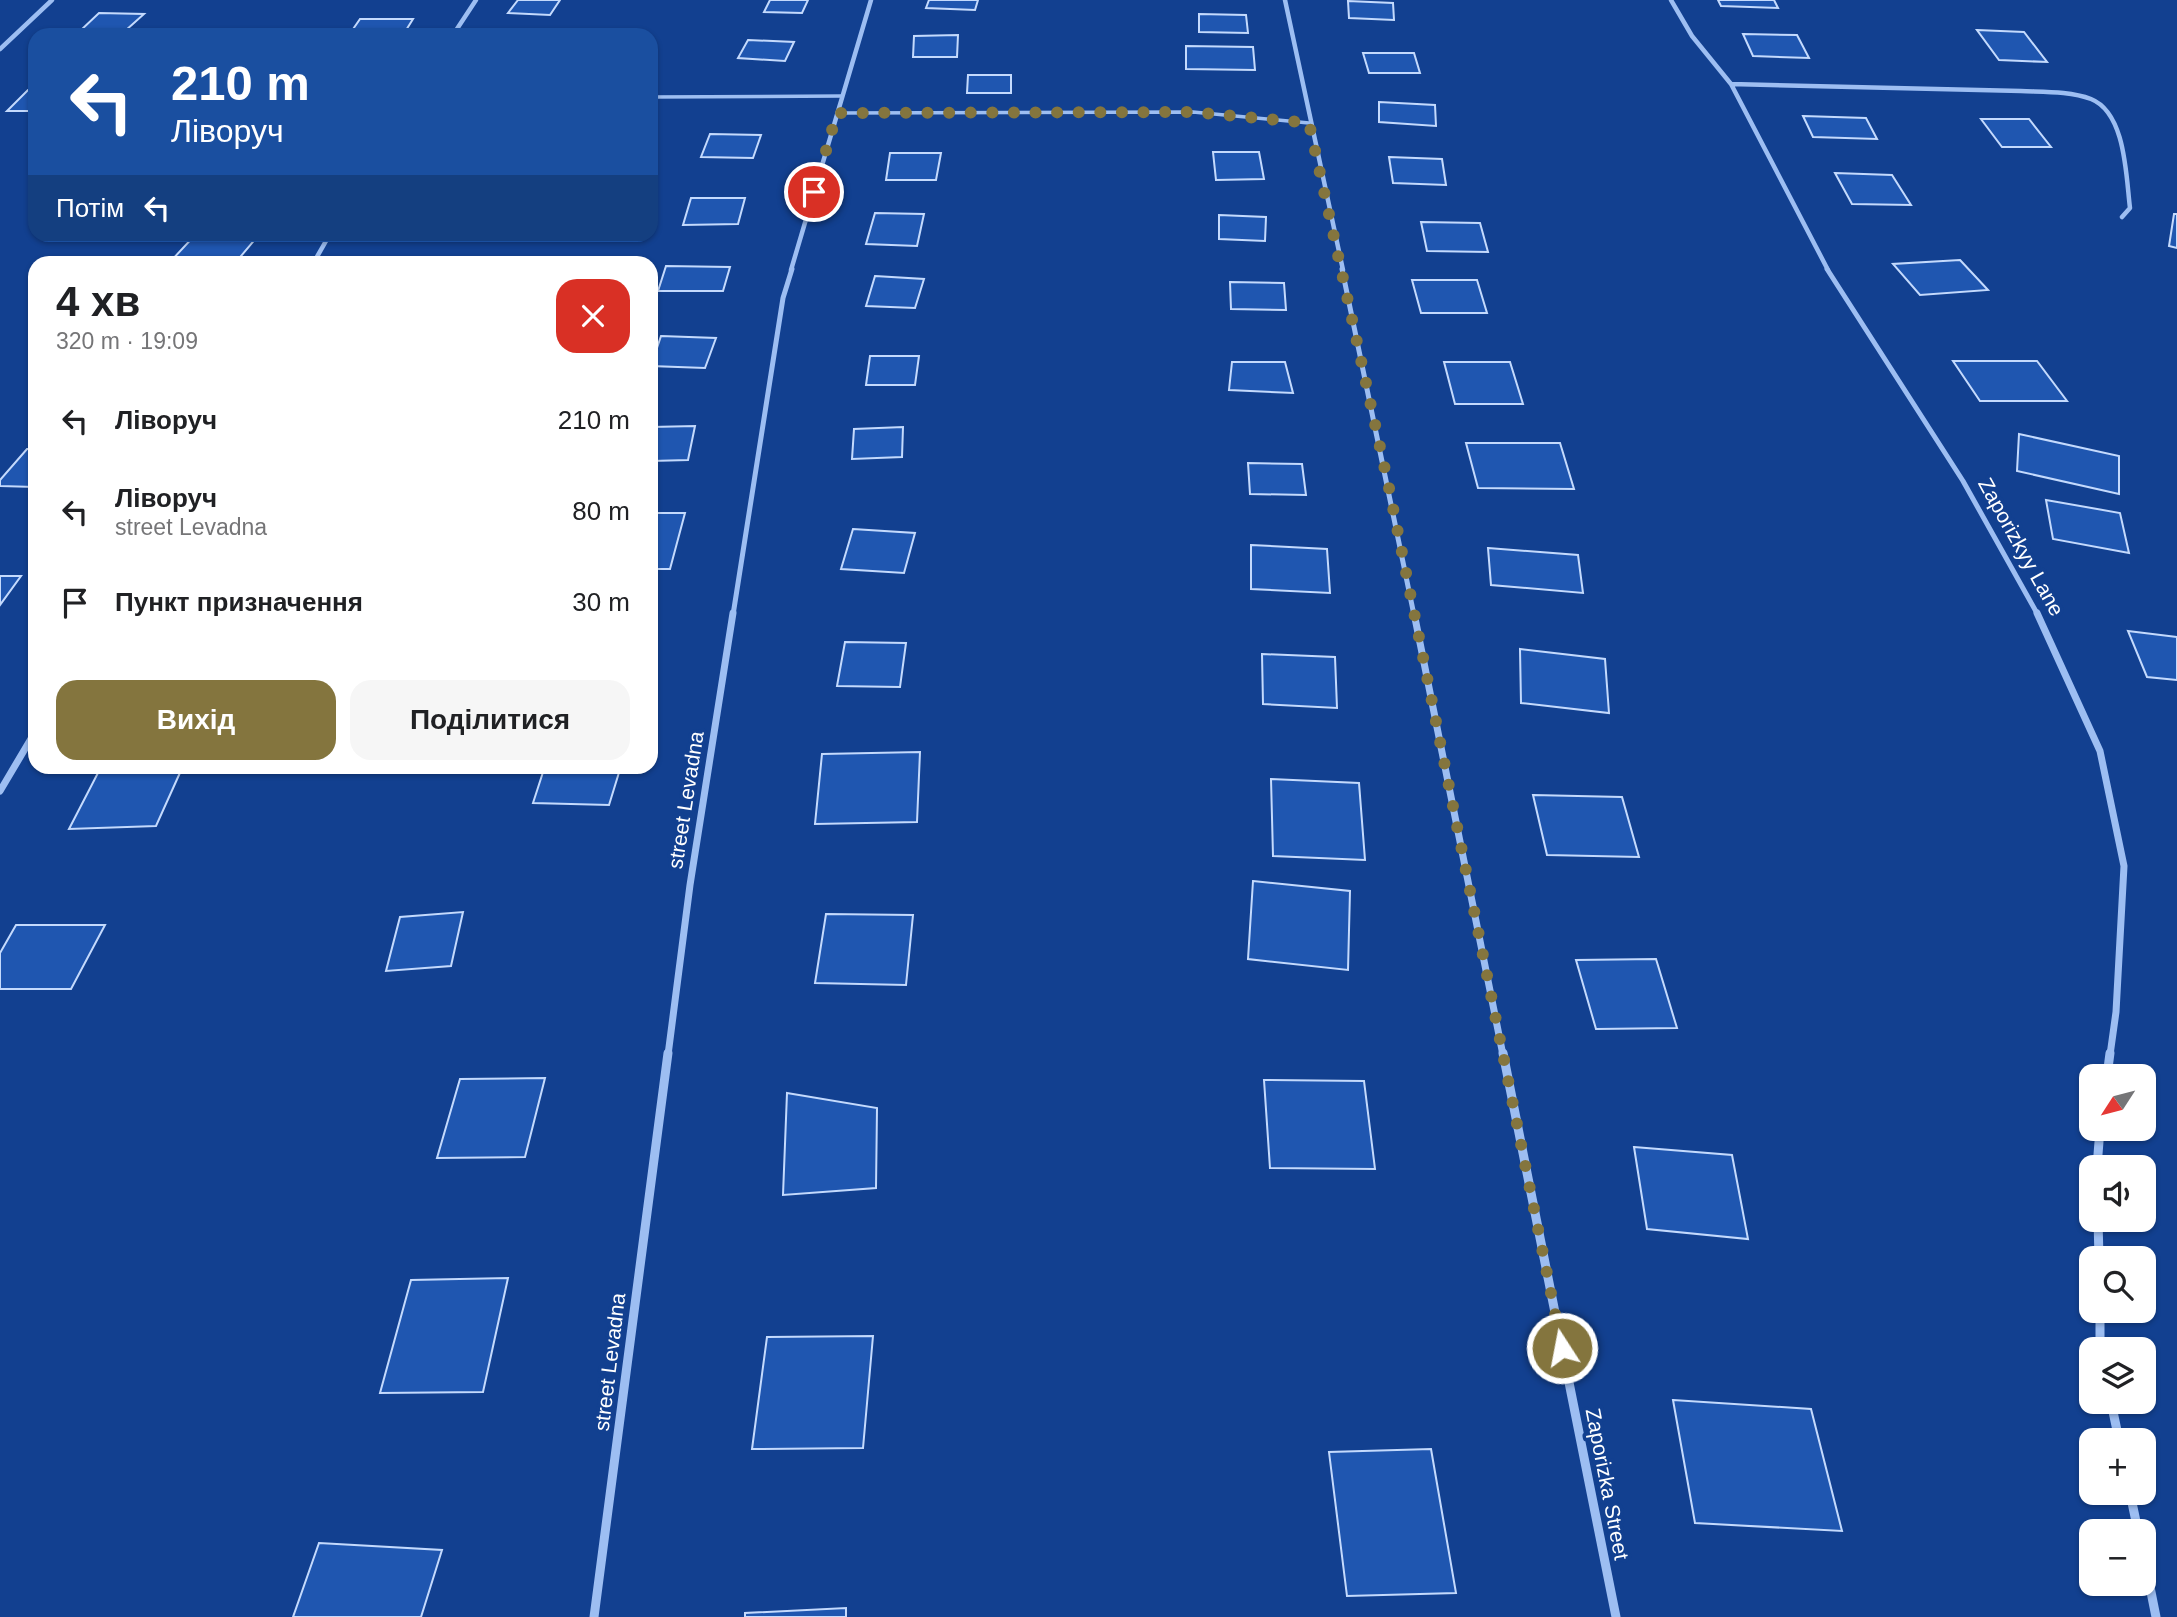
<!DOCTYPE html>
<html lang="uk">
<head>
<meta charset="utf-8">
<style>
	body { margin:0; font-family:Helvetica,sans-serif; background:#f6f6f6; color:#202124; height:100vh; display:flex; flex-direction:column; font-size:26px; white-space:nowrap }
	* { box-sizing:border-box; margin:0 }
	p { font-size:23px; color:#757577 }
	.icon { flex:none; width:38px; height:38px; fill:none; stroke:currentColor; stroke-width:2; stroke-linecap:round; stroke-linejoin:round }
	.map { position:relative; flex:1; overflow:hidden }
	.sheet { position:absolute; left:28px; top:256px; width:630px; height:518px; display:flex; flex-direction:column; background:#fff; border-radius:21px; box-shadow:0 2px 5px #0004 }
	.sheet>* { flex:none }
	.hud { position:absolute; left:28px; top:28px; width:630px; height:214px; border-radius:21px; box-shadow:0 2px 5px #0004; background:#1a4fa0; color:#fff; overflow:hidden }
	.needle { width:46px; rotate:234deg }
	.buttons { position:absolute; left:2079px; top:1064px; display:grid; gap:14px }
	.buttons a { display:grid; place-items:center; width:77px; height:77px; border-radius:14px; background:#fff; box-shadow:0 2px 5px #0004; font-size:35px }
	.pin { position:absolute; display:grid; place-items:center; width:60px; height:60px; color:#fff; margin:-30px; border:4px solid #fff; border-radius:50%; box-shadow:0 2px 7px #0007 }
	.me { position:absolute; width:77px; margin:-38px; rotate:349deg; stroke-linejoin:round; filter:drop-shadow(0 0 5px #0008) }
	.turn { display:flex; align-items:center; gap:24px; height:147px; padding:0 28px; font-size:32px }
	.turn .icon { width:91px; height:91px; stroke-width:2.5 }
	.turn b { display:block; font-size:49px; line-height:60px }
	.then { display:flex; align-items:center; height:66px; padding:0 28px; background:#0003; gap:14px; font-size:26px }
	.round { display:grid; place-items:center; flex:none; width:74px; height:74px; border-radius:21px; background:#f6f6f6 }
	.headline { display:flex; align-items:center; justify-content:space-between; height:119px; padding:0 28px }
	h1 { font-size:42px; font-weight:800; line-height:52px }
	.cta { display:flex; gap:14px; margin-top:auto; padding:14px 28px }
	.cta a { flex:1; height:80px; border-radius:21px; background:#84753e; color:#fff; font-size:28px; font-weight:800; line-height:80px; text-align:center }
	.cta a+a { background:#f6f6f6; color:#202124 }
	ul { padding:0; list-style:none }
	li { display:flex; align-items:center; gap:21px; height:91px; padding:0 28px }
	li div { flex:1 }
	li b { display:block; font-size:26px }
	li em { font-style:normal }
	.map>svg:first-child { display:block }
</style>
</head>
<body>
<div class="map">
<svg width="2177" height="1617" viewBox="0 0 2177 1617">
	<rect width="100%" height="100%" fill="#124090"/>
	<path fill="#1f56b0" stroke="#c4dafd" stroke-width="2" d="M518,0H560L550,15L508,13Z
		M770,0H808L802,13L764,12Z
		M929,0H978L975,10L926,8Z
		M1718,0H1774L1778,8L1721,6Z
		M1348,1L1393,3L1394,20L1349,18Z
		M99,13L144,14L125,31H80Z
		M1199,14L1246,15L1248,33L1199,32Z
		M360,19H413L403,35H349Z
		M1977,30L2024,32L2047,62L1999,60Z
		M1743,34L1797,35L1809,58L1753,56Z
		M958,35L957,57H913L914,36Z
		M748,40L794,42L785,61L738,58Z
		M1186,46L1253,47L1255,70L1186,69Z
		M1363,53H1414L1420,73H1369Z
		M968,75H1011V93H967Z
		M28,90H35V111H7Z
		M1379,102L1435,105L1436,126L1379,122Z
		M1803,116L1866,118L1877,139L1813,137Z
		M1981,119H2029L2051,147H2002Z
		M710,134L761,135L753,158L701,157Z
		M1213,152H1259L1264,179L1216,180Z
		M890,153H941L936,180H886Z
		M1389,157L1442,159L1446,185L1393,183Z
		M1835,173L1892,175L1911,205L1852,204Z
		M691,198H745L738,224L683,225Z
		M875,213L924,214L917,246L866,244Z
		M2174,214H2177V248L2169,246Z
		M1219,215L1266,217L1265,241L1219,239Z
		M1421,222L1480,223L1488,252L1427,251Z
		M196,234H198L257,237L236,262H170Z
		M1960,260L1988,290L1920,295L1893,264Z
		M666,266L730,267L723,291H658Z
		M875,276L924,279L915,308L866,306Z
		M1412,280H1477L1487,313H1421Z
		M1230,282L1284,283L1286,310L1231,309Z
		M661,336L716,338L705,368L651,366Z
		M870,356H919L915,385H866Z
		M1953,361H2037L2067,401H1980Z
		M1232,362H1285L1293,393L1229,390Z
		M1444,362H1510L1523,404H1455Z
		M695,426L688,460L651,461V427Z
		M903,427L902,457L852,459L854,429Z
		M2019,434L2119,456V494L2017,471Z
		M1466,443H1560L1574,489L1478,488Z
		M27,449H35V487L0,486V480Z
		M1248,463L1302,464L1306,495L1250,494Z
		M2046,500L2120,513L2129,553L2053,539Z
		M651,513H685L670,569H651Z
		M853,529L915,533L904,573L841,569Z
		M1251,545L1327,549L1330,593L1251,589Z
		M1488,548L1578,555L1583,593L1491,585Z
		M0,576H21L0,605Z
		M2128,631L2177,637V680L2147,677Z
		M845,642L906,643L900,687L837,686Z
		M1520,649L1605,659L1609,713L1521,703Z
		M1262,654L1335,657L1337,708L1263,704Z
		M920,752L917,822L815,824L822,754Z
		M183,766L156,826L69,829L101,767Z
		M545,766H621L609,805L533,803Z
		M1271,779L1359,783L1365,860L1273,856Z
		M1533,795L1622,797L1639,857L1547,855Z
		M1253,881L1350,891L1348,970L1248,959Z
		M463,912L451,966L386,971L400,917Z
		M826,914L913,915L906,985L815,983Z
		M16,925H105L71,989H0V953Z
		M1656,959L1677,1028L1596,1029L1576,960Z
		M545,1078L525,1157L437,1158L460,1079Z
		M1264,1080L1364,1081L1375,1169L1270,1168Z
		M787,1093L877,1108L876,1188L783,1195Z
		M1634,1147L1732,1155L1748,1239L1647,1229Z
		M508,1278L483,1392L380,1393L411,1280Z
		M873,1336L863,1448L752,1449L767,1337Z
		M1673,1400L1811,1409L1842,1531L1695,1523Z
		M1431,1449L1456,1593L1347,1596L1329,1452Z
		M319,1543L442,1550L421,1617H293Z
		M846,1608V1617H745V1613Z"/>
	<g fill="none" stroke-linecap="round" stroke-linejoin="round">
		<path stroke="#9dbef2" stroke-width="3.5" d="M651,97L842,96
			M837,113L1193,112L1309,123"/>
		<path stroke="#9dbef2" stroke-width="4.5" d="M1285,0L1343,270
			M1671,0L1692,36L1731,84L1828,270
			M453,35L476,0
			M0,49L52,0
			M1731,84L2021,91C2044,92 2070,91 2091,99C2126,113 2126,177 2130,208L2122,217
			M314,262L330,234
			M791,270L871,0"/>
		<path stroke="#9dbef2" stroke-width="5" d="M1342,269L1414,615
			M1827,269L1963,481L2038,615
			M733,615L783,298L792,269"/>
		<path stroke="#9dbef2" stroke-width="7" d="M1414,613L1503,1055
			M2037,613L2100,751L2124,866L2116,1012L2110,1055
			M0,791L35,732
			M668,1055L690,885L733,613"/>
		<path stroke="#9dbef2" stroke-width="9" d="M1503,1053L1616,1617
			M2107,1076L2110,1053
			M2097,1167L2100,1129
			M2098,1220L2099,1258
			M2100,1311V1349
			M2111,1402L2119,1440
			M2130,1493L2138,1531
			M2144,1557L2156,1617
			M594,1617L668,1053"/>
	</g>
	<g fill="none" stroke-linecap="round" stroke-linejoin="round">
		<path stroke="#84753e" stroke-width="12" stroke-dasharray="0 21.6" d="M814,192L837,113L1193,112L1309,123L1389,488L1562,1348"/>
	</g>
	<g text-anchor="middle" stroke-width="7" stroke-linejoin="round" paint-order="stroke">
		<g font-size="21" fill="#fff" stroke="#124090">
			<text transform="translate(2021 547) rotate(61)" y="7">Zaporizkyy Lane</text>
			<text transform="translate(686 800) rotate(-81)" y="7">street Levadna</text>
			<text transform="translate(610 1362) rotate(-83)" y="7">street Levadna</text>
			<text transform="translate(1607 1484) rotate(79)" y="7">Zaporizka Street</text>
		</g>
	</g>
</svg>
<div class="buttons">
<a><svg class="needle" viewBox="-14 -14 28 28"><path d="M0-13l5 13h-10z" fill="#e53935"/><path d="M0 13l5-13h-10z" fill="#757577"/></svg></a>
<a><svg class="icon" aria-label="sound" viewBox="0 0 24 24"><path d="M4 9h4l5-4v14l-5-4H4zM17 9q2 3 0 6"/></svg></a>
<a><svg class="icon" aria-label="search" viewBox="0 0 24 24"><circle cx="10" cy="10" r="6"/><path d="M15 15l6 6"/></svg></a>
<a><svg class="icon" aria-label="layers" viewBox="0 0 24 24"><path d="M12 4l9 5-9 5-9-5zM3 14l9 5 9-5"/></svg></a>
<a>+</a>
<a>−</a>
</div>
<div class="pin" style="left:814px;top:192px;background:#d93025"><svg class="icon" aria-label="arrive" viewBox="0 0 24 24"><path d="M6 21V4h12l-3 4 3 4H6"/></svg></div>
<svg class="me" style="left:1562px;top:1348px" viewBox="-20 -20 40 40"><circle r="17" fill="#84753e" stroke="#fff" stroke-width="3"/><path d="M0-11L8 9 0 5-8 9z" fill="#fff"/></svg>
<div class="hud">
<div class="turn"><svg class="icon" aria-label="left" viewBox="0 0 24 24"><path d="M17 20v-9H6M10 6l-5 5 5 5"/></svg><div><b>210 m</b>Ліворуч</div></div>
<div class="then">Потім<svg class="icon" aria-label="left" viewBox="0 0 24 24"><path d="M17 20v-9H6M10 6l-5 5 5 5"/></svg></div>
</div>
<section class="sheet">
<div class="headline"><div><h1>4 хв</h1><p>320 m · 19:09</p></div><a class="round" style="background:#d93025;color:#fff"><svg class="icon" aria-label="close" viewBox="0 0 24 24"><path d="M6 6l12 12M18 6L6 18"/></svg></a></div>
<ul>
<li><svg class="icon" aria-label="left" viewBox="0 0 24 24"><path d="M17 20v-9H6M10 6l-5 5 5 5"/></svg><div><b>Ліворуч</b></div><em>210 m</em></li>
<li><svg class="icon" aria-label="left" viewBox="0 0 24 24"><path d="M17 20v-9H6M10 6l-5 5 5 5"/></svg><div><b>Ліворуч</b><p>street Levadna</p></div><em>80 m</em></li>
<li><svg class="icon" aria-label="arrive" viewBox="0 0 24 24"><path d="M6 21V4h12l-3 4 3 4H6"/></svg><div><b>Пункт призначення</b></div><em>30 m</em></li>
</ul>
<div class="cta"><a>Вихід</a><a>Поділитися</a></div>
</section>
</div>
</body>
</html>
